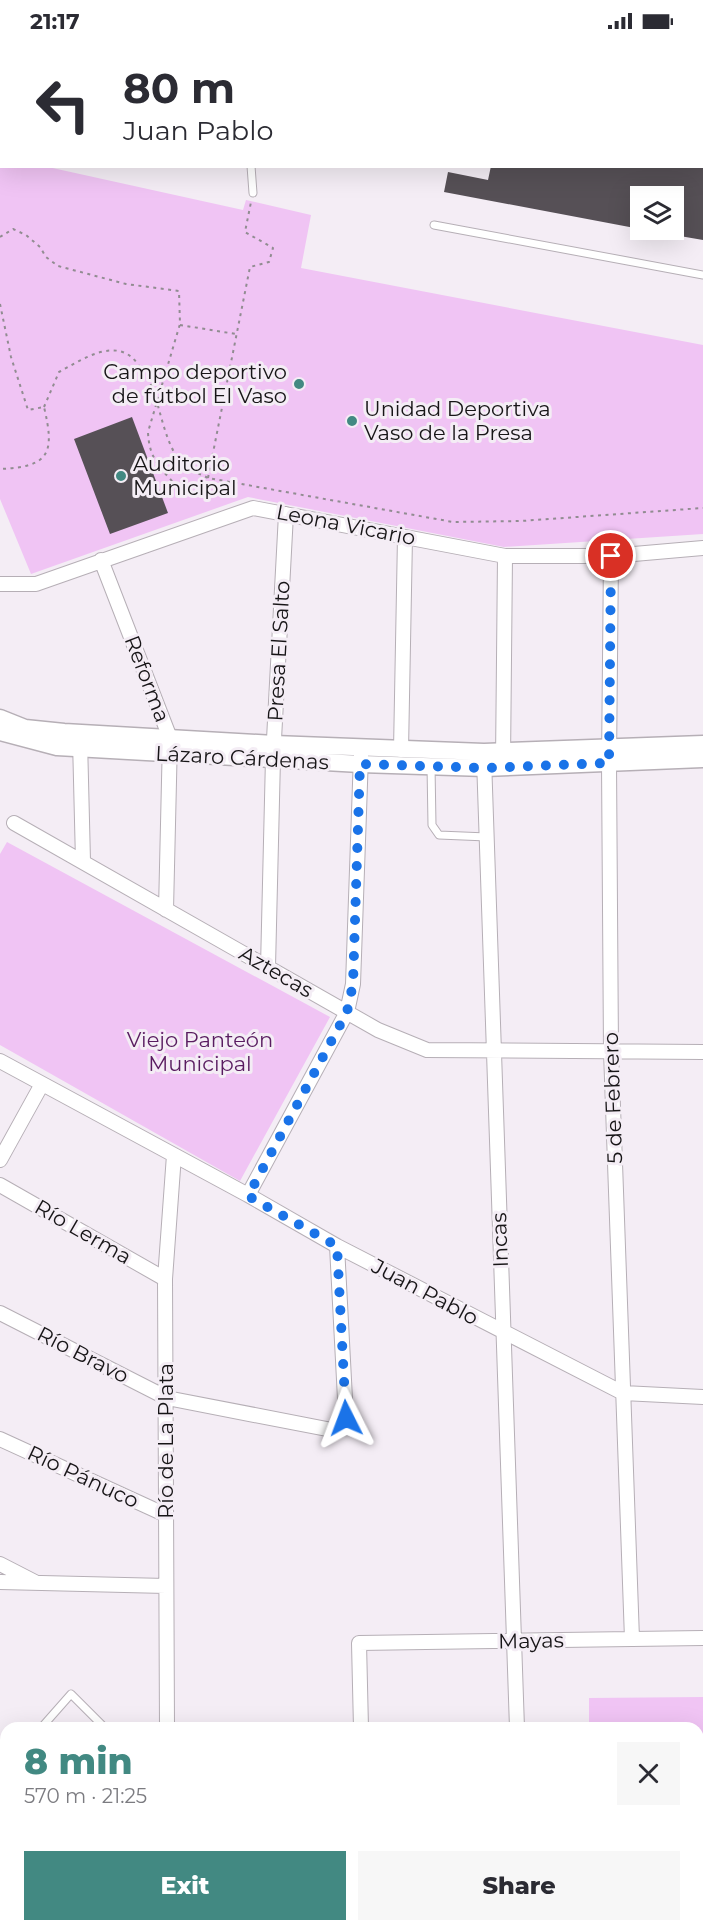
<!DOCTYPE html>
<html lang="en">
<head>
<meta charset="utf-8">
<style>
	body { margin:0; font-family:Montserrat,sans-serif; background:#f7f7f7; color:#2b2b33; height:100vh; display:flex; flex-direction:column; font-size:22px; white-space:nowrap }
	* { box-sizing:border-box; margin:0 }
	p { font-size:20px; color:#7c7c81 }
	.icon { flex:none; width:33px; height:33px; fill:none; stroke:currentColor; stroke-width:2; stroke-linecap:round; stroke-linejoin:round }
	.map { position:relative; flex:1; overflow:hidden }
	.drawer { position:absolute; left:0px; top:1680px; width:704px; height:210px; display:flex; flex-direction:column; background:#fff; border-radius:18px 18px 0 0; box-shadow:0 6px 24px #0002 }
	.drawer>* { flex:none }
	.banner { position:absolute; left:0px; top:0px; width:704px; height:126px; box-shadow:0 6px 24px #0002; background:#fff; color:#2b2b33; overflow:hidden }
	.controls { position:absolute; left:630px; top:144px; display:grid; gap:12px }
	.controls a { display:grid; place-items:center; width:54px; height:54px; border-radius:0px; background:#fff; box-shadow:0 6px 24px #0002; font-size:30px }
	.pin { position:absolute; display:grid; place-items:center; width:51px; height:51px; color:#fff; margin:-26px; border:3px solid #fff; border-radius:50%; box-shadow:0 2px 6px #0007 }
	.me { position:absolute; width:66px; margin:-33px; rotate:357deg; stroke-linejoin:round; filter:drop-shadow(0 0 4px #0008) }
	.turn { display:flex; align-items:center; gap:21px; height:126px; padding:0 24px; font-size:27px }
	.turn .icon { width:78px; height:78px; stroke-width:2.5 }
	.turn b { display:block; font-size:42px; line-height:51px }
	.round { display:grid; place-items:center; flex:none; width:63px; height:63px; border-radius:0px; background:#f7f7f7 }
	.head { display:flex; align-items:center; justify-content:space-between; height:102px; padding:0 24px }
	h1 { font-size:36px; font-weight:800; line-height:45px; color:#428982 }
	.primary-button { display:flex; gap:12px; margin-top:auto; padding:12px 24px }
	.primary-button a { flex:1; height:69px; border-radius:0px; background:#428982; color:#fff; font-size:24px; font-weight:800; line-height:69px; text-align:center }
	.primary-button a+a { background:#f7f7f7; color:#2b2b33 }
	.status { display:flex; justify-content:space-between; align-items:center; height:42px; padding:0 30px; background:#fff; direction:ltr }
	.status svg { height:16px; fill:currentColor }
	.map>svg:first-child { display:block }
</style>
</head>
<body>
<div class="status"><b>21:17</b><svg viewBox="0 0 49 12"><path d="M0 12V9h3v3zM5 12V6h3v6zM10 12V3h3v9zM15 12V0h3v12zM26 1h20v11H26zM47 4h2v5h-2z"/></svg></div>
<div class="map">
<svg width="703" height="1890" viewBox="0 0 703 1890">
	<rect width="100%" height="100%" fill="#f4edf5"/>
	<path fill="#eadeeb" d="M471,1884H594V1890H471Z"/>
	<path fill="#f0c4f4" d="M0,110L2,124L48,125L243,168L246,158L311,173L301,226L703,303V492L504,505L248,455L31,532L0,457Z
		M7,800L330,975L240,1139L0,1003V812Z
		M703,1655V1888C690,1890 644,1890 633,1884H698V1686H589V1656Z"/>
	<path fill="#565056" d="M491,124H703V198L674,193V154H640V187L444,150L448,130L488,138Z
		M132,375L168,471L110,492L74,397Z"/>
	<g fill="none" stroke-linecap="round" stroke-linejoin="round">
		<defs>
			<path id="service" d="M51,0L57,2
				M702,95H703
				M251,124L253,151
				M434,183L703,233
				M431,724L432,783L439,793L487,795
				M41,1686L71,1652L105,1686
				M0,1731L6,1724
				M0,1838L6,1844
				M60,1884L63,1890"/>
			<path id="minor" d="M684,0V2
				M611,514L609,721L611,1009L632,1597
				M101,518L170,696L166,868
				M0,542H36L253,466L505,514H611L703,506
				M80,698L83,819
				M401,708L405,495
				M484,717L517,1686
				M503,719L505,514
				M14,781L378,988L427,1008L703,1010
				M268,925L273,716L286,472
				M0,1019L248,1153L337,1204L623,1351L703,1355
				M0,1118L42,1042
				M0,1143L165,1237
				M248,1153L347,970L353,942L361,713
				M0,1271L167,1356L332,1388L342,1386L346,1376L337,1204
				M0,1397L166,1473
				M0,1522L35,1540
				M0,1540L166,1544
				M167,1686L165,1237L174,1113
				M361,1686L359,1601L703,1596
				M0,1869L6,1874
				M31,1884L56,1890
				M169,1884V1890
				M365,1884L366,1890"/>
			<path id="tertiary" d="M312,0L319,2
				M363,0L370,2
				M702,68H703
				M0,676L25,686L64,690L274,702L484,710L703,702
				M0,690L57,705L360,722L485,726L703,717"/>
		</defs>
		<use href="#service" stroke="#b6afb6" stroke-width="9"/>
		<use href="#minor" stroke="#b6afb6" stroke-width="16"/>
		<use href="#tertiary" stroke="#b6afb6" stroke-width="19"/>
		<path stroke="#918c91" stroke-width="2" stroke-dasharray="3 4.5" stroke-linecap="butt" d="M0,195L13,187L26,193L40,205L46,215L58,224L126,242L179,249L180,282L148,390C149,420 164,429 182,450
			M0,262L11,315L28,368L44,365C55,411 50,425 0,427
			M180,283L236,292
			M44,365L59,330C83,317 119,292 139,324C144,331 150,339 153,348C161,369 166,407 184,423C190,429 201,432 208,436L453,480L521,479L703,466
			M208,436L250,225L269,220L273,206L245,190L251,160"/>
		<use href="#service" stroke="#fff" stroke-width="7"/>
		<use href="#minor" stroke="#fff" stroke-width="14"/>
		<use href="#tertiary" stroke="#fff" stroke-width="16"/>
	</g>
	<g fill="none" stroke-linecap="round" stroke-linejoin="round">
		<path stroke="#1a73e8" stroke-width="10" stroke-dasharray="0 18" d="M346,1376L337,1204L248,1154L347,970L353,942L360,722L485,726L609,721L611,514"/>
	</g>
	<g fill="#428982" stroke="#f4edf5" stroke-width="2">
		<circle cx="299" cy="342" r="6"/>
		<circle cx="352" cy="379" r="6"/>
		<circle cx="121" cy="434" r="6"/>
	</g>
	<g text-anchor="middle" stroke-width="6" stroke-linejoin="round" paint-order="stroke">
		<g font-size="21" fill="#171517" stroke="#f4edf5" text-anchor="start">
			<text x="287" y="337" text-anchor="end">Campo deportivo<tspan x="287" dy="24">de fútbol El Vaso</tspan></text>
			<text x="364" y="374">Unidad Deportiva<tspan x="364" dy="24">Vaso de la Presa</tspan></text>
			<text x="133" y="429">Auditorio<tspan x="133" dy="24">Municipal</tspan></text>
		</g>
		<g font-size="21" fill="#171517" stroke="#f4edf5">
			<text transform="translate(346 483) rotate(11)" y="7">Leona Vicario</text>
			<text transform="translate(279 609) rotate(-87)" y="7">Presa El Salto</text>
			<text transform="translate(147 637) rotate(69)" y="7">Reforma</text>
			<text transform="translate(242 716) rotate(3)" y="7">Lázaro Cárdenas</text>
			<text transform="translate(276 930) rotate(30)" y="7">Aztecas</text>
			<text transform="translate(613 1056) rotate(-92)" y="7">5 de Febrero</text>
			<text transform="translate(83 1190) rotate(30)" y="7">Río Lerma</text>
			<text transform="translate(500 1198) rotate(-92)" y="7">Incas</text>
			<text transform="translate(425 1250) rotate(28)" y="7">Juan Pablo</text>
			<text transform="translate(83 1313) rotate(27)" y="7">Río Bravo</text>
			<text transform="translate(166 1399) rotate(-90)" y="7">Río de La Plata</text>
			<text transform="translate(83 1435) rotate(25)" y="7">Río Pánuco</text>
			<text transform="translate(531 1599) rotate(-1)" y="7">Mayas</text>
		</g>
		<g font-size="21" fill="#591c60" stroke="#f4edf5">
			<text x="200" y="1005">Viejo Panteón<tspan x="200" dy="24">Municipal</tspan></text>
		</g>
	</g>
</svg>
<div class="controls">
<a><svg class="icon" aria-label="layers" viewBox="0 0 24 24"><path d="M12 4l9 5-9 5-9-5zM3 14l9 5 9-5"/></svg></a>
</div>
<div class="pin" style="left:611px;top:514px;background:#d93025"><svg class="icon" aria-label="arrive" viewBox="0 0 24 24"><path d="M6 21V4h12l-3 4 3 4H6"/></svg></div>
<svg class="me" style="left:346px;top:1376px" viewBox="-20 -20 40 40"><path d="M0-17L14 15 0 8-14 15z" fill="#1a73e8" stroke="#fff" stroke-width="4"/></svg>
<div class="banner">
<div class="turn"><svg class="icon" aria-label="left" viewBox="0 0 24 24"><path d="M17 20v-9H6M10 6l-5 5 5 5"/></svg><div><b>80 m</b>Juan Pablo</div></div>
</div>
<section class="drawer">
<div class="head"><div><h1>8 min</h1><p>570 m · 21:25</p></div><a class="round"><svg class="icon" aria-label="close" viewBox="0 0 24 24"><path d="M6 6l12 12M18 6L6 18"/></svg></a></div>
<div class="primary-button"><a>Exit</a><a>Share</a></div>
</section>
</div>
</body>
</html>
